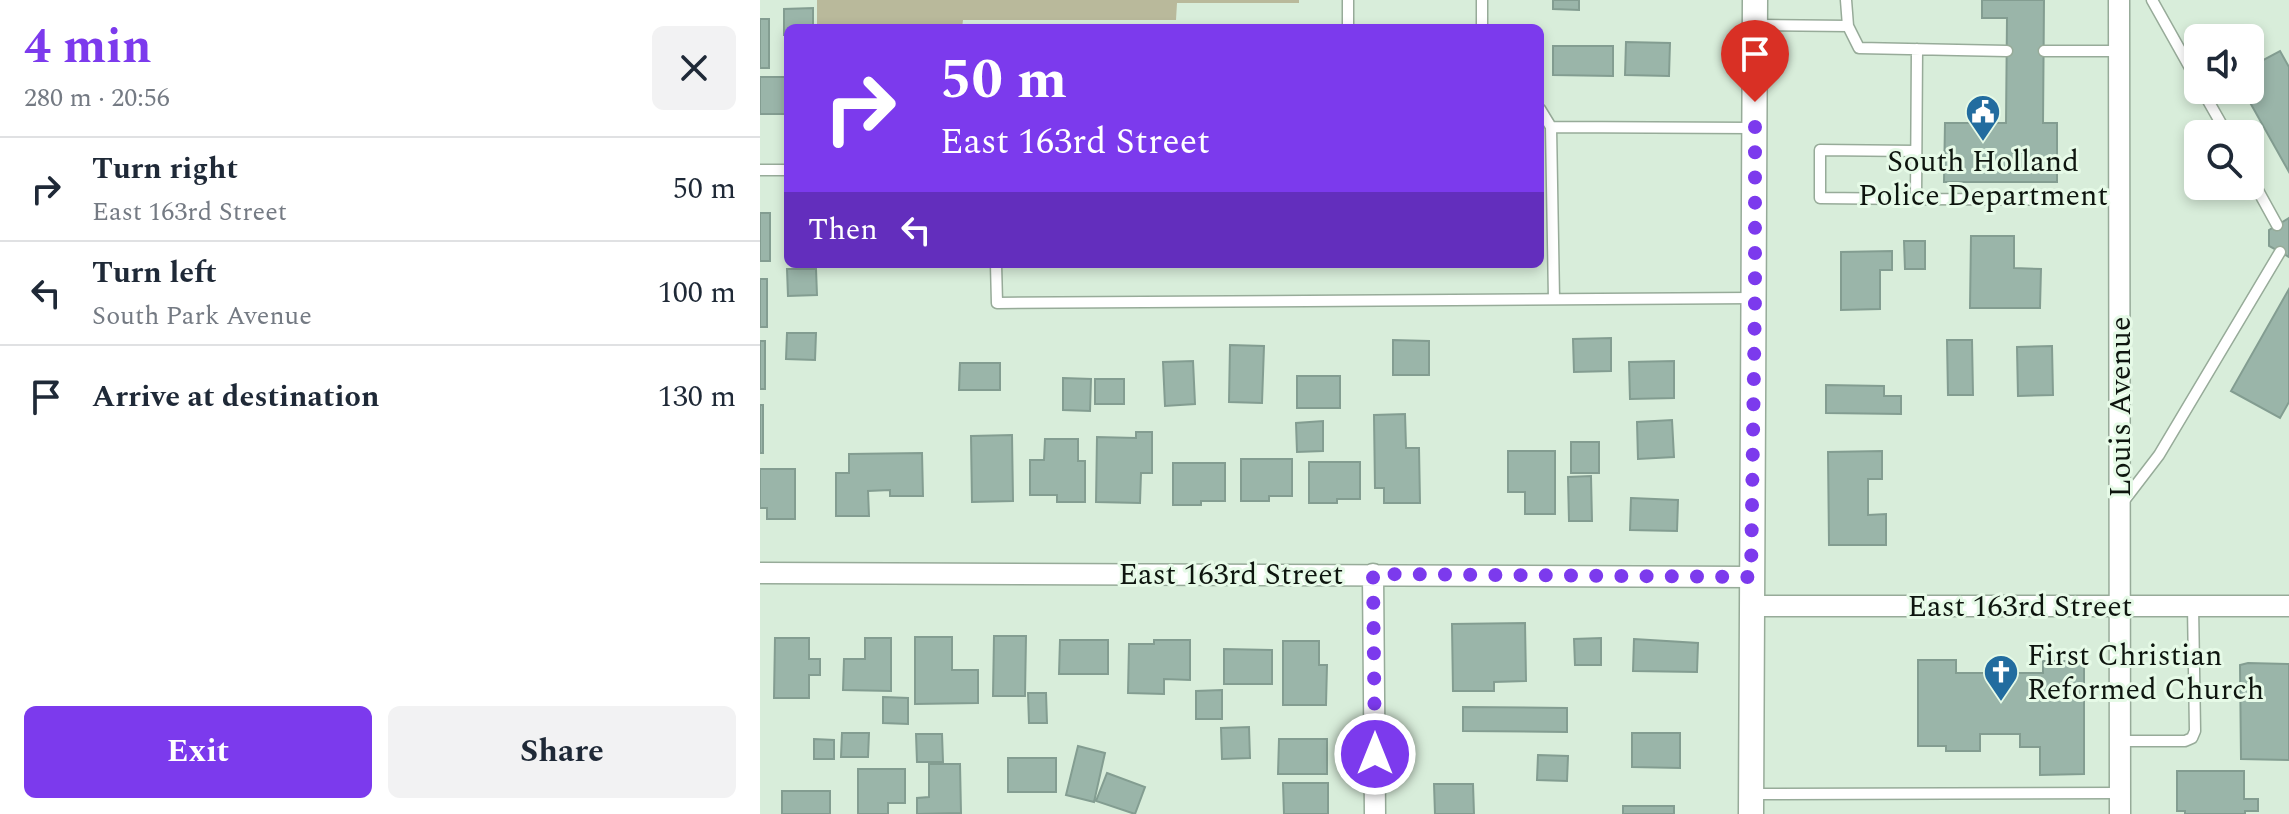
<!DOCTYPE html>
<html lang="en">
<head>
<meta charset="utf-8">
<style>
	body { margin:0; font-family:Spectral,serif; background:#f2f2f3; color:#1f2937; height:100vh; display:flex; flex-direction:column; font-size:30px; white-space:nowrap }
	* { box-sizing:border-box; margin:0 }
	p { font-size:26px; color:#747a83 }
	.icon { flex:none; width:44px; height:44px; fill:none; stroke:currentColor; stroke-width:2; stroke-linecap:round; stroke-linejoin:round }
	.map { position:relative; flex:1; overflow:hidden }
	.details { display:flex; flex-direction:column; background:#fff; width:760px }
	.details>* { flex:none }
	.hud { position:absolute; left:24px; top:24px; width:760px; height:244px; border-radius:12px; box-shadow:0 4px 12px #0003; background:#7c3aed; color:#fff; overflow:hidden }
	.buttons { position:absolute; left:1424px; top:24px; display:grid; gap:16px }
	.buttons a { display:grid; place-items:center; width:80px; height:80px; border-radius:12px; background:#fff; box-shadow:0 4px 12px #0003; font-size:40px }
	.pin { position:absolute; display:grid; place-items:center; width:68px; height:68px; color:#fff; margin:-82px -34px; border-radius:50% 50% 50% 0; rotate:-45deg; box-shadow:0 0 8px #0007 }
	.pin .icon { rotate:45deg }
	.me { position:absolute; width:88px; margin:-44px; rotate:0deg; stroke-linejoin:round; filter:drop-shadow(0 0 6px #0008) }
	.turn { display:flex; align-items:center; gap:28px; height:168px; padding:0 24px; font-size:36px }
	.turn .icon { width:104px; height:104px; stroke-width:2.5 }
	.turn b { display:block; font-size:56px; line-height:68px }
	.then { display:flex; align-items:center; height:76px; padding:0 24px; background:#0003; gap:16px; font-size:30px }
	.round { display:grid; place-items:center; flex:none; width:84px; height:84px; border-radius:12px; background:#f2f2f3 }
	.headline { display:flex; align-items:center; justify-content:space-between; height:136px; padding:0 24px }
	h1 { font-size:48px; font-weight:700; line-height:60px; color:#7c3aed }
	.cta { display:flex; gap:16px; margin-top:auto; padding:16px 24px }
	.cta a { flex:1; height:92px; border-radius:12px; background:#7c3aed; color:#fff; font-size:32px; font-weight:700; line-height:92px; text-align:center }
	.cta a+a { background:#f2f2f3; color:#1f2937 }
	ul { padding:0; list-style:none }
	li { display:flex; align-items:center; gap:24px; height:104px; padding:0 24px; border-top:2px solid #e0e1e3 }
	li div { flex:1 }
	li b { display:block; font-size:30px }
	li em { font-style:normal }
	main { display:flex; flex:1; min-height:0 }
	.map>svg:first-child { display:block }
</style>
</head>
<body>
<main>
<section class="details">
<div class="headline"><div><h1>4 min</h1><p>280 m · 20:56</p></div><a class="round"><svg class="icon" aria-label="close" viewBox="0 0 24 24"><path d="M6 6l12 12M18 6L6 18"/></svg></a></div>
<ul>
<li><svg class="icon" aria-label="right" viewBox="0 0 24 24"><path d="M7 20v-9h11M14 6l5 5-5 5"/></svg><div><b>Turn right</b><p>East 163rd Street</p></div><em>50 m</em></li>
<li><svg class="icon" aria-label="left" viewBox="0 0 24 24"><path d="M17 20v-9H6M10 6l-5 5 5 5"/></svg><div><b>Turn left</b><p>South Park Avenue</p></div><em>100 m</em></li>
<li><svg class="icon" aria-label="arrive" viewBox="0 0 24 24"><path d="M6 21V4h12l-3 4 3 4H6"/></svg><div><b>Arrive at destination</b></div><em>130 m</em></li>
</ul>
<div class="cta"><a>Exit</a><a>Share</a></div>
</section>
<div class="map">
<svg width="1529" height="814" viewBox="0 0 1529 814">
	<rect width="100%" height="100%" fill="#d8edda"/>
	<path fill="#b9b99b" d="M57,0H539V3H417L416,20H203L202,28H57Z"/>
	<path fill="#9ab5a9" stroke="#839d91" stroke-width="2" d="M793,0H819V10L793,9Z
		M1222,0H1284L1283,123H1297V182H1184L1185,123H1246L1247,18H1222Z
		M53,8V28H28V35H24V9Z
		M0,19H9V68H0Z
		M866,42L910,43L909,76L865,75Z
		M793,46H853V76L793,75Z
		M1520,51L1529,67V172L1483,90H1490V67Z
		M0,77H28V110H25V114H0Z
		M0,213H10V261H0Z
		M1529,218V257L1509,246V230Z
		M1211,236H1254V268L1281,269L1280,308H1210Z
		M1144,241H1165V269H1145Z
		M1132,251V270H1120V309L1081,310V252Z
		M27,269H56L57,295L28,296Z
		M0,279H7V327H0Z
		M1529,289V402L1520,418L1471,391Z
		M27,333H56L55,360L26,359Z
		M851,338V371L814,372L813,339Z
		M633,340L669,341V375H633Z
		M1187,340H1212L1213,395H1188Z
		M0,341H5V389H0Z
		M470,345L504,346L502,403L469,402Z
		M1292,346L1293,395L1258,396L1257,347Z
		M433,361L435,404L405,406L403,362Z
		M914,361V398L870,399L869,362Z
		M200,363H240V390H199Z
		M537,376H580V408H537Z
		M303,378L331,379L330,411L303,410Z
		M335,379H364V404H335Z
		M1066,385L1124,386V396H1141V414L1066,413Z
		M0,405H3V453H0Z
		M645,414L646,448H659L660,503H624V488H615L614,415Z
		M912,420L914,457L878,459L877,422Z
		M563,421V451L537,452L536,423Z
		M376,432H392V473H381L380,503L336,502L337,437L376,438Z
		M252,435L253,501L212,502L211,436Z
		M285,439H318V461H325V502H297V495H270V460H284Z
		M811,442H839V473H811Z
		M748,451H795V514H765V492H748Z
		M1122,451V479H1108V515L1126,514V545H1069L1068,452Z
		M162,453L163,496H130V490L108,491L109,516H76V473H89V454Z
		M481,459H532V496H509V501H481Z
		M549,462H600V499H577V503H549Z
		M413,463H465V501H441V505H413Z
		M0,469H35V519H7V508H0Z
		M831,476L832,521H809L808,477Z
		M871,498L918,500L917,531L870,530Z
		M765,623L766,681L734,682V691H693L692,624Z
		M234,636H266L265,696H233Z
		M155,637H192V670H218V703L155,704Z
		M15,638H49V659H60V675H49V698H14Z
		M105,638H131V691L83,690L84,659H105Z
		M841,638V665H815L814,639Z
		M874,639L938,643L937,672L873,671Z
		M300,640H348V674H299Z
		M394,640H430V680L404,679V694L368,693L369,644H394Z
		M523,641H559V665H567L566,705H523Z
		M464,649L512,650V684H464Z
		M1158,660H1196V673H1283V661H1324V774L1280,775V747H1260V734H1220V751H1186V746H1158Z
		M1488,663L1529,664V760L1481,759L1480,665Z
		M462,690V719H436V691Z
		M268,693H286L287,723H269Z
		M123,697L148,698V724L123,723Z
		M703,707L807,708V732L703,731Z
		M489,727L490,758L462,759L461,728Z
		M82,733H109L108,757H81Z
		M872,733H920V768L872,767Z
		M156,734H182L183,762H157Z
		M54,739L74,740V759H54Z
		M519,739H567V774H518Z
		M318,746L345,753L334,802L306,795Z
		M778,755L808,756L807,781L777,780Z
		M248,758H296V792H248Z
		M169,764H200L201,813L157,814V798L169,797Z
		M98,769H145V803H128V814H98Z
		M1417,771H1484V799H1498V811H1485V814H1425V811H1417Z
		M347,773L385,787L375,814L336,801Z
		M523,783H568V814H524Z
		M674,784H713L714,814H675Z
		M22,791H70V814H22Z
		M863,806H914V814H863Z"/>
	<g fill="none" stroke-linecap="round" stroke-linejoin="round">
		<defs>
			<path id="service" d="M588,0V28
				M722,0V28
				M1392,0L1438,82
				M997,25L1088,26L1086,0
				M1088,26L1099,48L1247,51
				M1284,51H1359
				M1442,90L1467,134
				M780,109L791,127L992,128
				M791,127L794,299
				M1156,151L1060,150V198L1156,199L1157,49
				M0,170H28
				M1490,176L1517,225
				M1156,199L1359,200
				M236,264L237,303L993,298
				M1363,502L1399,455L1520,252
				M1360,741H1425L1432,738L1435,731L1433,606
				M991,794L1360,793"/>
			<path id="minor" d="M1359,0L1360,814
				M0,573L991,577
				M613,574L615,814
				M991,606H1529"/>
			<path id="tertiary" d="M991,814L995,0"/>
		</defs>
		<use href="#service" stroke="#97ab99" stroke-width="13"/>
		<use href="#minor" stroke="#97ab99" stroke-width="23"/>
		<use href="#tertiary" stroke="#97ab99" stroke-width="27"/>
		<use href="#service" stroke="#fff" stroke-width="10"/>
		<use href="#minor" stroke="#fff" stroke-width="20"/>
		<use href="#tertiary" stroke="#fff" stroke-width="24"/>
	</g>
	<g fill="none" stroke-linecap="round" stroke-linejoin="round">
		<path stroke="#7c3aed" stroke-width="14" stroke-dasharray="0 25.2" d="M615,754L613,574L991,577L995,298V102"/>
	</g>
	<defs>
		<symbol id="civic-pin" viewBox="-11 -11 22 30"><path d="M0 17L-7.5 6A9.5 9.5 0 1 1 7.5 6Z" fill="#226c9f" stroke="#e6fae7"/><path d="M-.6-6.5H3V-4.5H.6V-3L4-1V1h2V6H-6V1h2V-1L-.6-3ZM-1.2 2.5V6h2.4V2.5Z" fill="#fff"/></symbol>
		<symbol id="church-pin" viewBox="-11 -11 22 30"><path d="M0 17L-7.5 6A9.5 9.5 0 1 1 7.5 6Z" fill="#226c9f" stroke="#e6fae7"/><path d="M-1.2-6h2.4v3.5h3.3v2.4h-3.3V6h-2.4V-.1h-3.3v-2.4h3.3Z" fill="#fff"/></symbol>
	</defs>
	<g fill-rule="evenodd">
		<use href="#civic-pin" x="1203" y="92" width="40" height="54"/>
		<use href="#church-pin" x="1221" y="652" width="40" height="54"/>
	</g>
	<g text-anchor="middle" stroke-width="6" stroke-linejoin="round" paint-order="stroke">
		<g font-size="30" fill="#0e150f" stroke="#e6fae7">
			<text x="1223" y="171">South Holland<tspan x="1223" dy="34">Police Department</tspan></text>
			<text x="1267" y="665" text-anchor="start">First Christian<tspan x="1267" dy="34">Reformed Church</tspan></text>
		</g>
		<g font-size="30" fill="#0e150f" stroke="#e6fae7">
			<text transform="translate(1360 407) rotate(-90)" y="10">Louis Avenue</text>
			<text x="471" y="584">East 163rd Street</text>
			<text x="1260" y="616">East 163rd Street</text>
		</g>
	</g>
</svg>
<div class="buttons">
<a><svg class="icon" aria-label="sound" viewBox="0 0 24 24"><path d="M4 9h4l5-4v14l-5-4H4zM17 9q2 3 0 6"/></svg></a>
<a><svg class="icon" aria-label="search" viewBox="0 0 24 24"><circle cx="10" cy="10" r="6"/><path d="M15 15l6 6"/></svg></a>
</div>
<div class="pin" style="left:995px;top:102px;background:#d93025"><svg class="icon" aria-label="arrive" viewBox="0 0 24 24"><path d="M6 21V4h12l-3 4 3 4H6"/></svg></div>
<svg class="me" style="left:615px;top:754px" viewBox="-20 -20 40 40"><circle r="17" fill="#7c3aed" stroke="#fff" stroke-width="3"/><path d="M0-11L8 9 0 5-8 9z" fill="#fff"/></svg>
<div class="hud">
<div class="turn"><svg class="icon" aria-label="right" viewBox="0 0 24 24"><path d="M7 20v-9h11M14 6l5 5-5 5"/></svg><div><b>50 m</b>East 163rd Street</div></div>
<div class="then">Then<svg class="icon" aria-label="left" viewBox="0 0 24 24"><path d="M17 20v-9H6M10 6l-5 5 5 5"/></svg></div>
</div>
</div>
</main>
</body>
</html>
